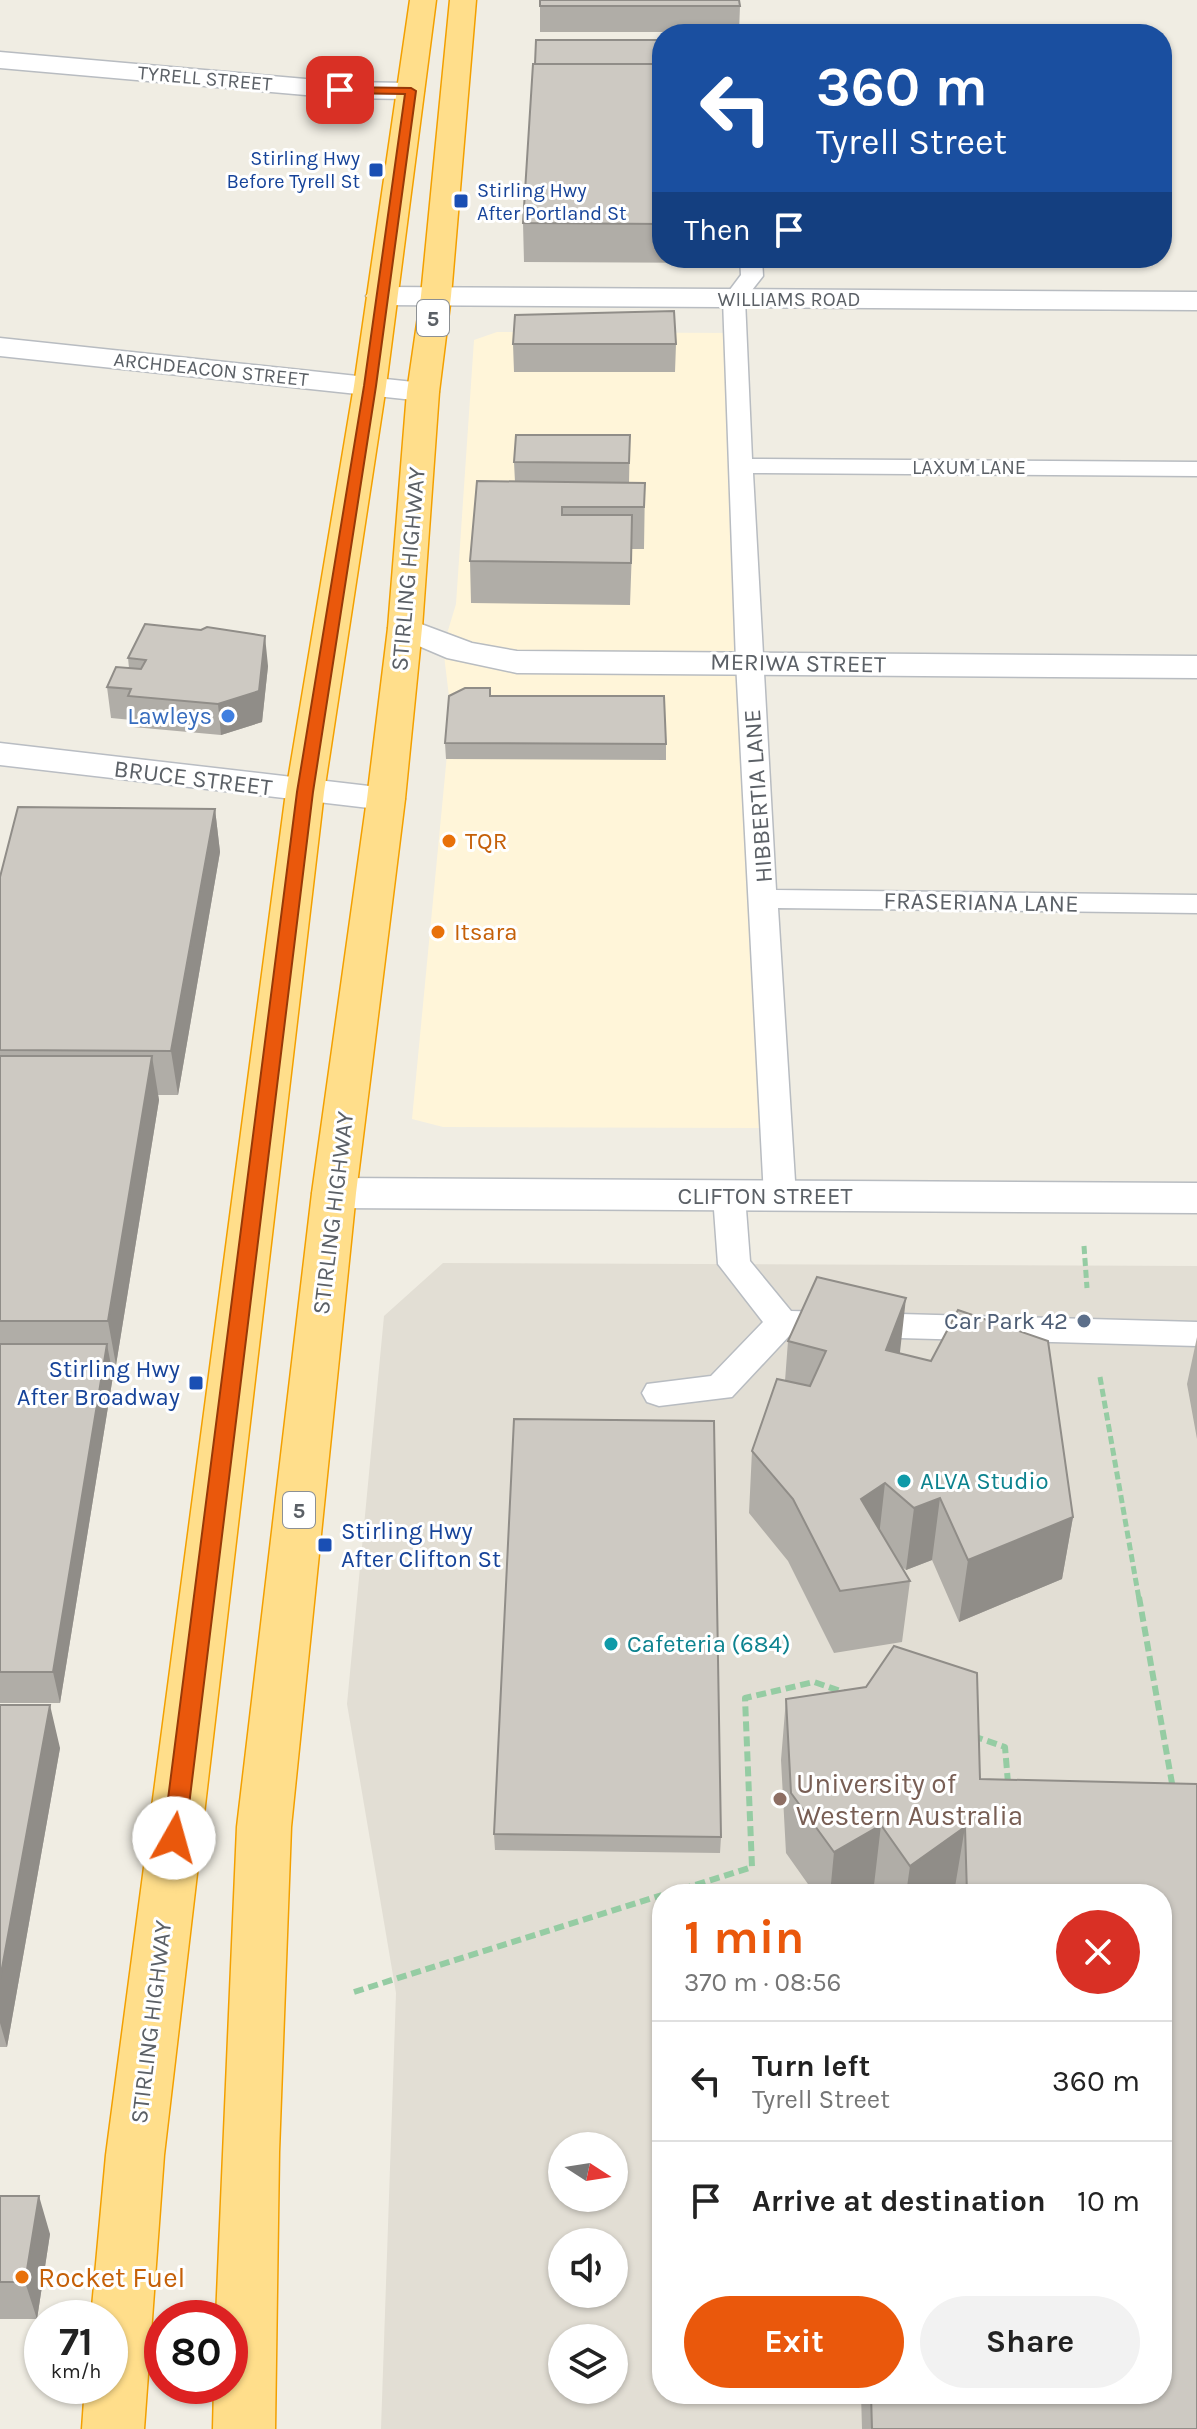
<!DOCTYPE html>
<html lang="en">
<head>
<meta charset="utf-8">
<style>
	body { margin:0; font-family:Karla,sans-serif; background:#f2f2f2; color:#222; height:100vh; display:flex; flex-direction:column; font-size:30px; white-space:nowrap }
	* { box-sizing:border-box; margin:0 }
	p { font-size:26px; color:#767676 }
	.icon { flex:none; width:44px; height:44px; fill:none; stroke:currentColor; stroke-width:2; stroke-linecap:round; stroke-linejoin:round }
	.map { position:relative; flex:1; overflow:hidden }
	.panel { position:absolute; left:652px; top:1884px; width:520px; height:520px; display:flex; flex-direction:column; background:#fff; border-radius:32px; box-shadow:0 2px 6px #0004 }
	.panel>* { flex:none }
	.hud { position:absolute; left:652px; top:24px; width:520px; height:244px; border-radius:32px; box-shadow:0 2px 6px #0004; background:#1a4fa0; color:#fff; overflow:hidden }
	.needle { width:52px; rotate:102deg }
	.controls { position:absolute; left:548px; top:2132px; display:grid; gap:16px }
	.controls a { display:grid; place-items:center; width:80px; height:80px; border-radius:50%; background:#fff; box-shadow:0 2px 6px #0004; font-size:40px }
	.speed { position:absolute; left:24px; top:2300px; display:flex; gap:16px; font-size:40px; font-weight:700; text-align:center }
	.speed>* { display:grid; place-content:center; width:104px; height:104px; border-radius:50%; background:#fff; box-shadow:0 2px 6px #0004; line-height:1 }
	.speed small { font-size:20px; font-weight:400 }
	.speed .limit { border:12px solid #d22; background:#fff; color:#111 }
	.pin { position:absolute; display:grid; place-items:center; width:68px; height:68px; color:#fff; margin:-34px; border-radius:16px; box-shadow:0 4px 12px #0006 }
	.me { position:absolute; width:88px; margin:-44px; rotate:7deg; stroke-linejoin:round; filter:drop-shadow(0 0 6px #0008) }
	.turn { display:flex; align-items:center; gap:28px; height:168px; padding:0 32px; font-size:36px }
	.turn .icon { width:104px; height:104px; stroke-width:2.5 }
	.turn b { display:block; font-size:56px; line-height:68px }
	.then { display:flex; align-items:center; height:76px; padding:0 32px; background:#0003; gap:16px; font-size:30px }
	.round { display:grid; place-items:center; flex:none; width:84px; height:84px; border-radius:42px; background:#f2f2f2 }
	.head { display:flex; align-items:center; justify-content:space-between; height:136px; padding:0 32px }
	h1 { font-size:48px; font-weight:700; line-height:60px; color:#ea580c }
	.action { display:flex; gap:16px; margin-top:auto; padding:16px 32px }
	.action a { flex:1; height:92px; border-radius:48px; background:#ea580c; color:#fff; font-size:32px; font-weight:700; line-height:92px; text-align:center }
	.action a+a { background:#f2f2f2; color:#222 }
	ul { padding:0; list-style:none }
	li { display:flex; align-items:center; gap:24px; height:120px; padding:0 32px; border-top:2px solid #e0e0e0 }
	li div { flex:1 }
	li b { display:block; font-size:30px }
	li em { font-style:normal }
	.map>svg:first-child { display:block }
</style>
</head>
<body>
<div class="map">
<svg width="1197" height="2429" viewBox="0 0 1197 2429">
	<rect width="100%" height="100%" fill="#f0ede3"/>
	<path fill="#fff5d9" d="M497,332L736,333L776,1128L443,1127L412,1119L451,713L443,647L456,604L474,340Z"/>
	<path fill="#e2ded4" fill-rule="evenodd" d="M443,1263L1197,1266V2429H381L396,1993L347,1704L384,1316ZM662,1894H1162V2394H662ZM562,2146H614V2198H562ZM562,2242H614V2294H562ZM562,2338H614V2390H562Z"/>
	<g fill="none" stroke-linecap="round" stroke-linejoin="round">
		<defs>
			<path id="lane" d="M740,258H762L763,276L745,299L752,459L1197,462V476L753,473L776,890L1197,895V913L778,908L796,1197L791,1205L780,1208L769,1205L764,1197L736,662L723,299L741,275Z
				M729,1185L740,1188L745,1196L750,1261L791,1311L1197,1322V1346L790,1335L732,1397L659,1406L647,1402L642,1393L647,1384L711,1376L763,1322L718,1264L713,1196L718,1188Z"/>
			<path id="street" d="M0,52L340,82L411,83L420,85L424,91L420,97L411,99L340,98L0,68Z
				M381,287L1197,292V310L381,305L371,302L366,296L371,290Z
				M0,338L423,383L434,385L439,392L434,399L423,401L0,356Z
				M405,618L472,643L517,651L1197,656V678L517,673L447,658L393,635L388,628L393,621Z
				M334,1178L1197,1183V1213L334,1208L319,1204L312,1193L319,1182Z"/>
			<path id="secondary" d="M0,743L386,788L399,791L405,799L399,807L386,810L0,765Z"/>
			<path id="highway" d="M410,0H436L386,386L324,792L164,2155L144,2429H82L85,2386H110V2318H91L106,2155L286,792L354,386Z
				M450,0H476L451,296L439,392L422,628L405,799L356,1193L291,1827L279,2152L275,2429H213L214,2386H230V2318H216L237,1827L312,1193L367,799L388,628L407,392L421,296Z"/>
		</defs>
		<use href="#lane" stroke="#b8bcc1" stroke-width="3"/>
		<use href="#street" stroke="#b8bcc1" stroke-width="3"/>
		<use href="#secondary" stroke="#b9bdc3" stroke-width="3"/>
		<use href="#highway" stroke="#f3a000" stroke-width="3"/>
		<path stroke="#95cca3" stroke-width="5" stroke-dasharray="8 4" stroke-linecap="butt" d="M1084,1246L1087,1288
			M1100,1377L1139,1599"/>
		<path stroke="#95cca3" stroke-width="6" stroke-dasharray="10 5" stroke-linecap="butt" d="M1139,1597L1173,1789
			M973,1736L1005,1747L1008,1783
			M667,1894L752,1867L745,1698L814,1682L846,1693
			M354,1992L662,1895"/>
		<use href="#lane" fill="#fff" fill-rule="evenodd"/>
		<use href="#street" fill="#fff" fill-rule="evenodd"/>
		<use href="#secondary" fill="#fff" fill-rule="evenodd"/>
		<use href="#highway" fill="#ffde8b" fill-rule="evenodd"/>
	</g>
	<path fill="#b0ada7" d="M540,0L740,6L739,32H540Z
		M662,40V258H736V263L524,262L523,223Z
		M513,344H676L675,372H514Z
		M630,435L629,483H645L644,549H632L630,605L471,603L470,561L515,482L514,462Z
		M128,658L268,666L262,722L221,735L133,727L132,720L111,718L107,687L129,668Z
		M491,696L666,744V760L446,759L445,743Z
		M215,809L220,852L178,1095H158L159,1100L116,1365H111L113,1376L60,1703H0V877Z
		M1197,1337V1439L1187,1384Z
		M788,1341L900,1353L1073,1517L1062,1579L959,1622L932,1560L906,1570L901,1566L910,1581L902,1642L834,1653L788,1561L749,1513L752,1451L785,1381Z
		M894,1646L977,1673L980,1779L1197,1784V2429H862L861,2394H1162V1894H955V1887L945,1894H880L874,1885L858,1894H815L786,1853L781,1760L786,1699L866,1687Z
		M0,1705L60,1748L7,2047H0Z
		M494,1834L721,1837L720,1853L495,1850Z
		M0,2196L50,2234L37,2319H0Z"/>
	<path fill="#908d88" d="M265,636L268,666L262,722L221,735L218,704Z
		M215,809L220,852L178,1095L171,1051Z
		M152,1056L159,1100L116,1365L108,1321Z
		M906,1298L899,1361L886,1350Z
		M107,1344L113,1376L60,1703L53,1672Z
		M885,1483L878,1545L861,1499Z
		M940,1498L932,1560L906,1570L914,1508Z
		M1073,1517L1062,1579L959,1622L968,1560Z
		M50,1705L60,1748L7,2047L0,2023V1979Z
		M881,1825L874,1885L858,1894H830L834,1852Z
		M965,1827L955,1887L945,1894H906L910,1866Z
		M39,2196L50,2234L37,2319L25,2282Z"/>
	<path fill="#cdc9c2" stroke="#908d88" stroke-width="2" d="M540,0H739L740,6H540Z
		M536,40H662V64H535Z
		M533,64H662V224L523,223Z
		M674,311L676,344H513L515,315Z
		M516,435H630L629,463L514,462Z
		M477,481L645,483L644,507H562V515H632L631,563L470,561Z
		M145,624L201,630L207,627L265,636L259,691L218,704L128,696L131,689L107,687L116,667L141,669L146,660L128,658Z
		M465,688H490V696H664L666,744L445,743L449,696Z
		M18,807L215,809L171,1051L0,1050V877Z
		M0,1056H152L108,1321H0Z
		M817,1277L906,1298L886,1350L931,1361L958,1310L1048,1341L1073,1517L968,1560L940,1498L914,1508L885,1483L861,1499L910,1581L840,1591L793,1499L752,1451L777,1379L810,1386L826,1351L788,1341Z
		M0,1344H107L53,1672H0Z
		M514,1419L714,1421L721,1837L494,1834Z
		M894,1646L977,1673L980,1779L1197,1784V2429H872L871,2394H1162V1894H967L965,1827L910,1866L881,1825L834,1852L791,1793L786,1699L866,1687Z
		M0,1705H50L0,1979Z
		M0,2196H39L25,2282H0Z"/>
	<path fill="#ea580c" stroke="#983908" stroke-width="2" d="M340,87L411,88L416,91L376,386L313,792L185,1838L182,1845L174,1847L166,1845L163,1838L297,792L364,386L405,94L336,93L335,90Z"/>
	<g fill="#1a4fb4" stroke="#fff" stroke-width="3">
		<rect x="368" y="162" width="16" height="16" rx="4"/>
		<rect x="453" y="193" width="16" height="16" rx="4"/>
		<rect x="188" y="1375" width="16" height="16" rx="4"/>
		<rect x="317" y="1537" width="16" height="16" rx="4"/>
	</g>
	<circle fill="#3f7fe0" stroke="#fff" stroke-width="3" cx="228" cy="716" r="8"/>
	<g fill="#e8710a" stroke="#fff" stroke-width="3">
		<circle cx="449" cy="841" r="8"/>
		<circle cx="438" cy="932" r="8"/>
		<circle cx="22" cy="2277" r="8"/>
	</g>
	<circle fill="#5c6f8a" stroke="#fff" stroke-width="3" cx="1084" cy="1321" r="8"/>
	<g fill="#0f9aa8" stroke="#fff" stroke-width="3">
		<circle cx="904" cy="1481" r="8"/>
		<circle cx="611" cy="1644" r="8"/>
	</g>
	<circle fill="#8d6e63" stroke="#fff" stroke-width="3" cx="780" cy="1799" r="8"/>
	<g text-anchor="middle" stroke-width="6" stroke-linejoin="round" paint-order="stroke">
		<g font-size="20" fill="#5b6066" stroke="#fff">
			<text transform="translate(205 78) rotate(5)" y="7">TYRELL STREET</text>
			<text x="789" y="306">WILLIAMS ROAD</text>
			<text transform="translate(211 369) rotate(6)" y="7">ARCHDEACON STREET</text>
			<text x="969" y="474">LAXUM LANE</text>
		</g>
		<g font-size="20" fill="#164399" stroke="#fff" text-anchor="end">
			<text x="360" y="165">Stirling Hwy<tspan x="360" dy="23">Before Tyrell St</tspan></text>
			<text x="477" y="197" text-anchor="start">Stirling Hwy<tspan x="477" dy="23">After Portland St</tspan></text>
		</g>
		<g fill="#fff" stroke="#8c9094" stroke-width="2">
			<rect x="417" y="300" width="32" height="36" rx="6"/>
			<rect x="283" y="1492" width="32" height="36" rx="6"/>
		</g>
		<g font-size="22" font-weight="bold" fill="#5b6066">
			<text x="433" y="326">5</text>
			<text x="299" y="1518">5</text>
		</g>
		<g font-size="24" fill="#5b6066" stroke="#fff">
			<text transform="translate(408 569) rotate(-85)" y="8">STIRLING HIGHWAY</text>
			<text transform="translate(798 663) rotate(1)" y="8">MERIWA STREET</text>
			<text transform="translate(193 778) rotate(7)" y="8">BRUCE STREET</text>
			<text transform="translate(758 796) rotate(-94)" y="8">HIBBERTIA LANE</text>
			<text transform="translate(981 902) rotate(1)" y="8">FRASERIANA LANE</text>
			<text x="765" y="1204">CLIFTON STREET</text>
			<text transform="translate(333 1213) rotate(-83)" y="8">STIRLING HIGHWAY</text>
			<text transform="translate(151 2022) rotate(-83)" y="8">STIRLING HIGHWAY</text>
		</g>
		<g font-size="24" fill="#366cbe" stroke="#fff" text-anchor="end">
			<text x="212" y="724">Lawleys</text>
		</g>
		<g font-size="24" fill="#c56008" stroke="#fff" text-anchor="start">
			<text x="465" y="849">TQR</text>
			<text x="454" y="940">Itsara</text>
		</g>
		<g font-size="24" fill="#4e5e75" stroke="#fff" text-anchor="end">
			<text x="1068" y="1329">Car Park 42</text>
		</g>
		<g font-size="24" fill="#164399" stroke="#fff" text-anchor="end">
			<text x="180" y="1377">Stirling Hwy<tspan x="180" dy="28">After Broadway</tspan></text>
			<text x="341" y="1539" text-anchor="start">Stirling Hwy<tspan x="341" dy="28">After Clifton St</tspan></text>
		</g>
		<g font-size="24" fill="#0d838f" stroke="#fff" text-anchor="start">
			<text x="920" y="1489">ALVA Studio</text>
			<text x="627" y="1652">Cafeteria (684)</text>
		</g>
		<g font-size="28" fill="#785e54" stroke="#fff" text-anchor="start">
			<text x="796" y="1793">University of<tspan x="796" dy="32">Western Australia</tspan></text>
		</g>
		<g font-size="28" fill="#c56008" stroke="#fff" text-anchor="start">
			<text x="38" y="2287">Rocket Fuel</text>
		</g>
	</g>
</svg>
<div class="controls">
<a><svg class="needle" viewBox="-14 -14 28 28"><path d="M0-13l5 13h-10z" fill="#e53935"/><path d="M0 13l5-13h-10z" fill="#767676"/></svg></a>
<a><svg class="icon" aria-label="sound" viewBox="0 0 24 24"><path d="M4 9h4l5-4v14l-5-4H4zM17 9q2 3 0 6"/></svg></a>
<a><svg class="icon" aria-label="layers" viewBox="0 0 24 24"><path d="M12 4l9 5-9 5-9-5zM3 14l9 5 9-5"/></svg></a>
</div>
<div class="speed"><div>71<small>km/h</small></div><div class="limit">80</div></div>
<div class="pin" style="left:340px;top:90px;background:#d93025"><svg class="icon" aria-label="arrive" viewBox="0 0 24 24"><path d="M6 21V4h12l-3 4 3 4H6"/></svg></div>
<svg class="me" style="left:174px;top:1838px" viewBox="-20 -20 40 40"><circle r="19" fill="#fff"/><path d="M0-13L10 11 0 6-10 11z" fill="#ea580c"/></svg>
<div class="hud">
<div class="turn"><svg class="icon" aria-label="left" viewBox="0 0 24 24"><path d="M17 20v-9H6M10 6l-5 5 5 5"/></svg><div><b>360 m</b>Tyrell Street</div></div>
<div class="then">Then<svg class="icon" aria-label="arrive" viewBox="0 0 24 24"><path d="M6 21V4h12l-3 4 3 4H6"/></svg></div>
</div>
<section class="panel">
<div class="head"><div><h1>1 min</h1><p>370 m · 08:56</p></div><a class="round" style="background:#d93025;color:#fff"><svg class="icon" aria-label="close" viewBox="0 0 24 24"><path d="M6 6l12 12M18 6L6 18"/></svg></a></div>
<ul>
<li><svg class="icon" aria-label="left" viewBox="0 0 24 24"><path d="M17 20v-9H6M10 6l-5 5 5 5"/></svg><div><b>Turn left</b><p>Tyrell Street</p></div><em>360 m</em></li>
<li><svg class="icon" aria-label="arrive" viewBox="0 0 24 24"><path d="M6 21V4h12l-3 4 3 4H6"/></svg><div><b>Arrive at destination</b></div><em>10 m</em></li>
</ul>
<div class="action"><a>Exit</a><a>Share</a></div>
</section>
</div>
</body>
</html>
